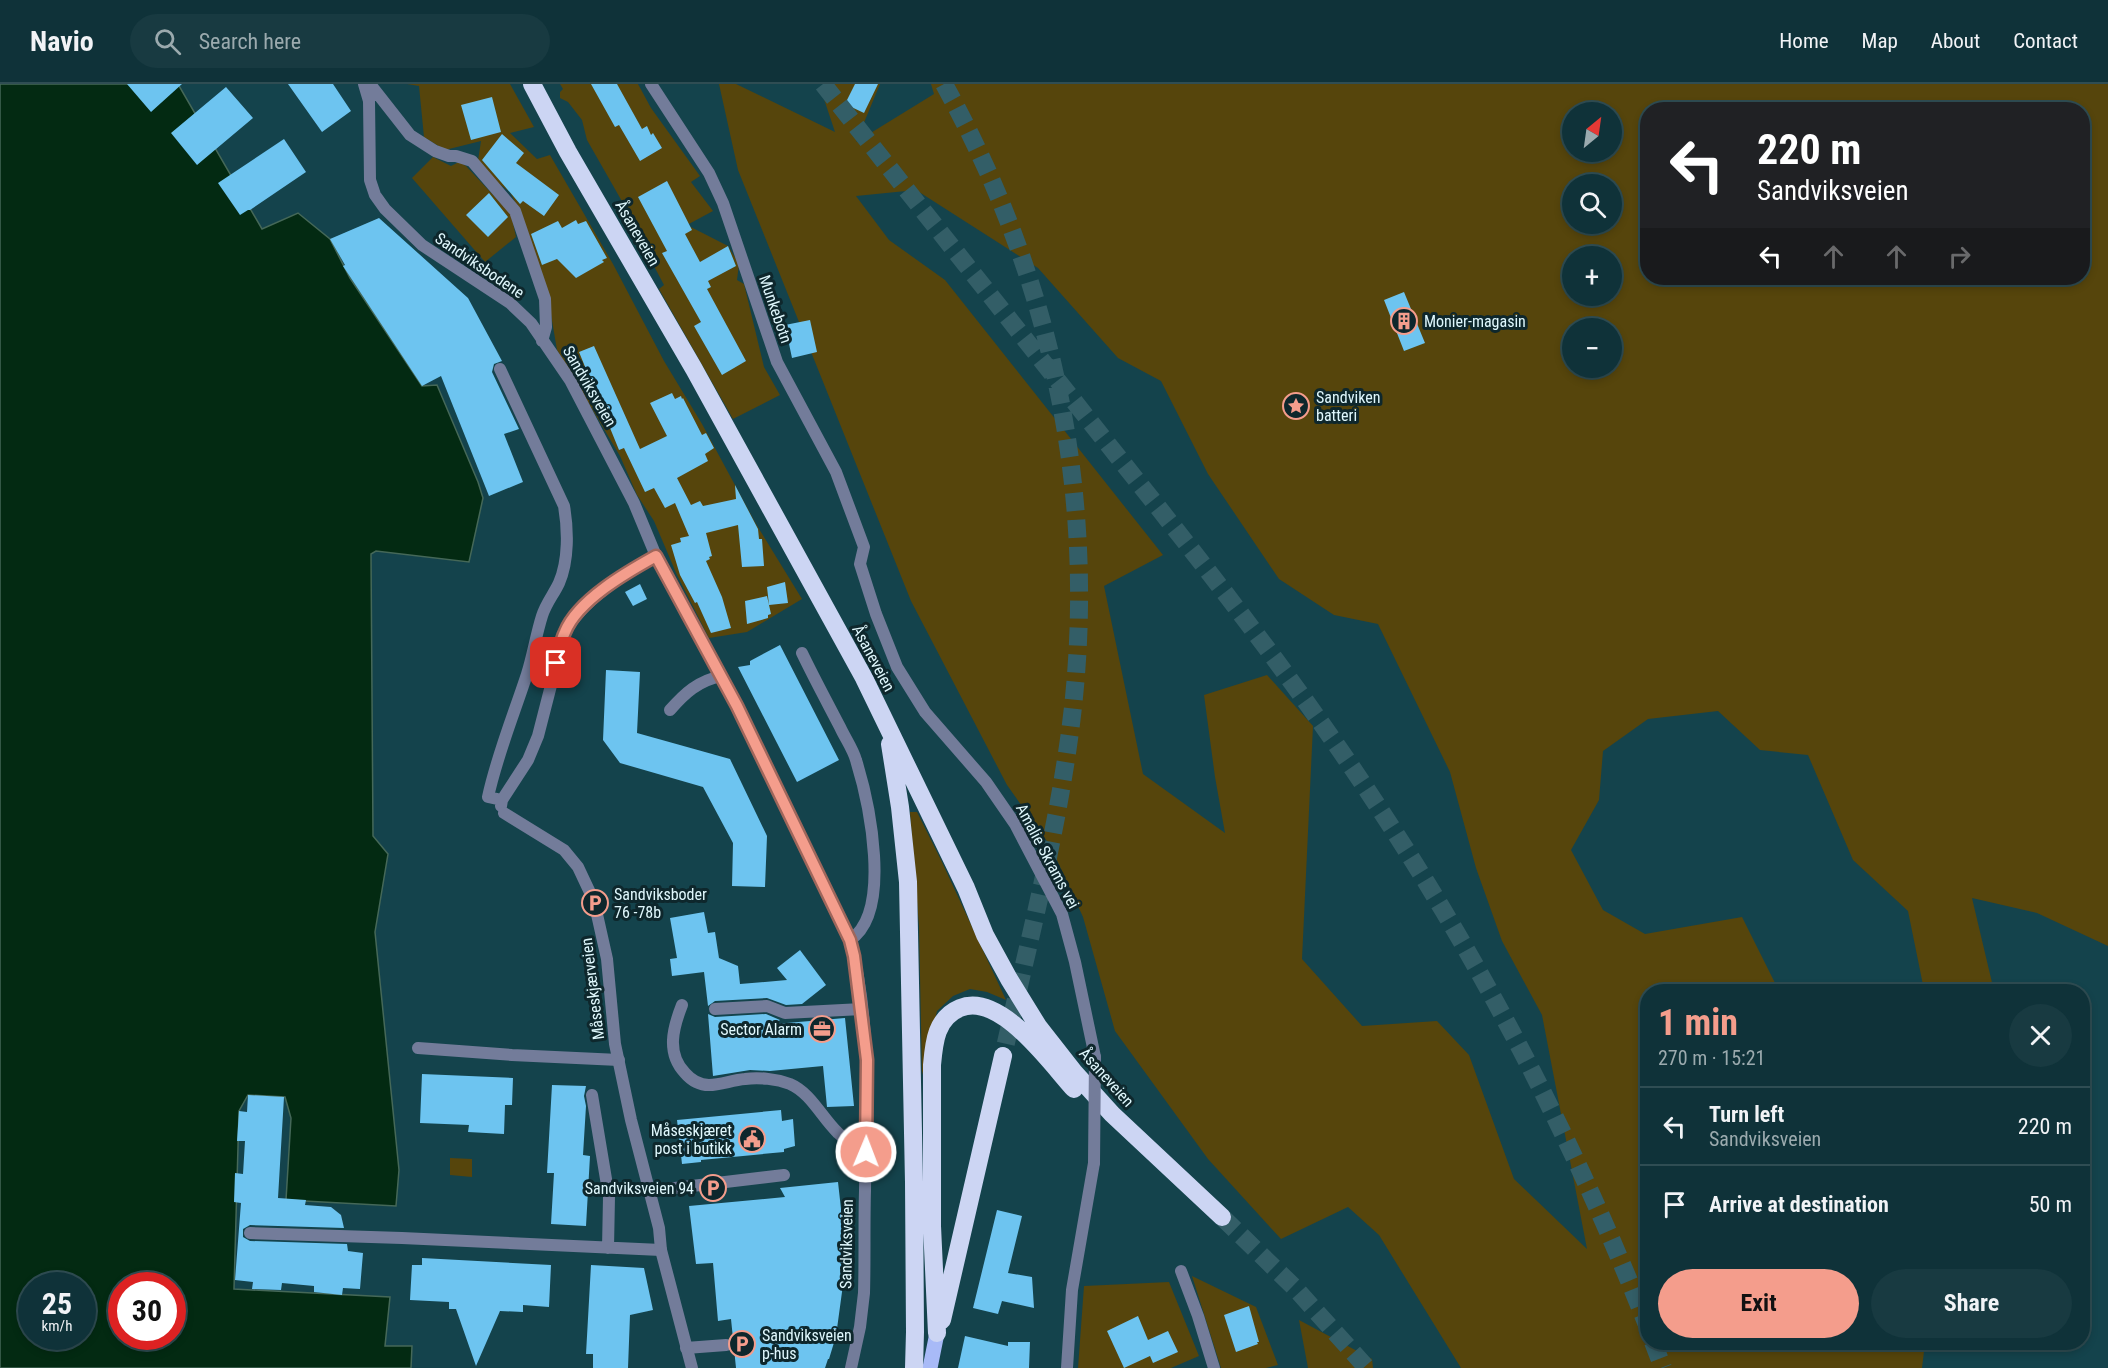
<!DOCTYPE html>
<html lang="en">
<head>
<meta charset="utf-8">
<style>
	body { margin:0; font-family:"Roboto Condensed",sans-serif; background:#183a41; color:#f1f3f6; height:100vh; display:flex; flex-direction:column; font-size:22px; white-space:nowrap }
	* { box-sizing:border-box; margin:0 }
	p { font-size:20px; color:#9baaae }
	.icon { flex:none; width:33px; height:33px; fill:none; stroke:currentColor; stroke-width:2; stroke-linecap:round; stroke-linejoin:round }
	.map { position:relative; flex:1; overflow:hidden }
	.sheet { position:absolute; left:1640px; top:900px; width:450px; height:366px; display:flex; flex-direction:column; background:#0f3239; border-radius:24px; box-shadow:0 3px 9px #0003,0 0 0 2px #2f4d53 }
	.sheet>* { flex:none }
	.banner { position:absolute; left:1640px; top:18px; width:450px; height:183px; border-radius:24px; box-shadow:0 3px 9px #0003,0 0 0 2px #2f4d53; background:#202124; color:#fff; overflow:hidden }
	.needle { width:39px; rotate:29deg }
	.tools { position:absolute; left:1562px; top:18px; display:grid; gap:12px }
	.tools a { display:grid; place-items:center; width:60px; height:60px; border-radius:50%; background:#0f3239; box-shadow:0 3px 9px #0003,0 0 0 2px #2f4d53; font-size:30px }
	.speed { position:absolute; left:18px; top:1188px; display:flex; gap:12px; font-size:30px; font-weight:700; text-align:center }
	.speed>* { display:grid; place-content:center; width:78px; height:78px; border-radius:50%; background:#0f3239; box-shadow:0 3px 9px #0003,0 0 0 2px #2f4d53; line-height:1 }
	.speed small { font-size:15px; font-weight:400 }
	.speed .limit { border:9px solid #d22; background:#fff; color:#111 }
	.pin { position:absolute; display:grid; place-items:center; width:51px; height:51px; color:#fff; margin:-26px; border-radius:12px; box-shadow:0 3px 9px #0006 }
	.me { position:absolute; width:66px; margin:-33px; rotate:1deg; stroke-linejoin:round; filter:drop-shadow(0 0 4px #0008) }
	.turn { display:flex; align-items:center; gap:21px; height:126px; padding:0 18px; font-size:27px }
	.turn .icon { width:78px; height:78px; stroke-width:2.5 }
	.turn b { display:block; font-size:42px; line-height:51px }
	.lanes { display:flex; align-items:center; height:57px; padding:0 18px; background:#0003; justify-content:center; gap:30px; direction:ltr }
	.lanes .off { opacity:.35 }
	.round { display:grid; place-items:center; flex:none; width:63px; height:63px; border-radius:32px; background:#183a41 }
	.head { display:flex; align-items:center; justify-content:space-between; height:102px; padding:0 18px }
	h1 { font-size:36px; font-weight:700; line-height:45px; color:#f49d8c }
	.primary-button { display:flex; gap:12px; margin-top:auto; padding:12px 18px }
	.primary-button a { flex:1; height:69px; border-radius:36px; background:#f49d8c; color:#111; font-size:24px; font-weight:700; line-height:69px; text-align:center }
	.primary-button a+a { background:#183a41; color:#f1f3f6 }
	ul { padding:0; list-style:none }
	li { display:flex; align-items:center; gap:18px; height:78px; padding:0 18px; border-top:2px solid #2f4d53 }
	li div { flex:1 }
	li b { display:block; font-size:22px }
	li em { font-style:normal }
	header { display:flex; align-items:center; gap:36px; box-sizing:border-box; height:84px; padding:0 30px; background:#0f3239; border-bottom:2px solid #2f4d53 }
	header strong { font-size:28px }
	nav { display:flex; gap:33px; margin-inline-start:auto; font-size:21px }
	.search { width:420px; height:54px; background:#183a41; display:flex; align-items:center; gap:15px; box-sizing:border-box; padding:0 21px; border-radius:33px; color:#9baaae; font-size:22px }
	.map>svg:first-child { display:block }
</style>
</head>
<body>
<header>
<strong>Navio</strong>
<div class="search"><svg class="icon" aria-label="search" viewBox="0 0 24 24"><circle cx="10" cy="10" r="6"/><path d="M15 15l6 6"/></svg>Search here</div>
<nav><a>Home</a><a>Map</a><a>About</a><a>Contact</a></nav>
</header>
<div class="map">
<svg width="2108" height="1284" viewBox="0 0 2108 1284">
	<rect width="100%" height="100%" fill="#14434c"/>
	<path fill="#56450c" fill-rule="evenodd" d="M407,0H510L534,43L510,49L537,75L550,71L613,180L664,277L702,340L756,440L802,515L747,548L709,554L677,491L654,437L637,411L620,372L557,266L548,213L519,126L510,108L477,83L481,57L445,66L424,53L419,2Z
		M560,0H638L651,24L700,92L691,98L713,127L687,141L728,162L739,180L737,196L744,200L764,283L780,311L733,335L659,205L664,201L645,165L648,163L587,56L582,36L568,18L560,14V8L563,5Z
		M719,0H736L835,48L824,15L831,0H880L856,58L934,10L931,0H2108V862L2037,829L1972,814L1994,907H1927L1923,901L1908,827L1853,776L1808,671L1760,666L1718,627L1648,635L1603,667L1599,716L1571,766L1603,826L1645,850L1742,833L1779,907L1647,908V1258L1925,1259L1922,1284H1461L1379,1151L1348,1123L1281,1155L1208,1075L1115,947L1083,833L1051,763L1007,701L911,517L738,86ZM1647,26H2082V194H1647ZM1572,28H1611V68H1572ZM1572,100H1611V140H1572ZM916,106L1038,184L1118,274L1161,297L1208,390L1279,495L1334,531L1378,540L1450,688L1476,784L1502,857L1542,931L1587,1165L1514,1095L1469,971L1437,937L1362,942L1302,875L1313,642L1267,591L1204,611L1215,693L1225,749L1143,690L1104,502L1163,471L945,196L889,156L856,112ZM1572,172H1611V212H1572ZM1572,244H1611V284H1572Z
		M433,73L451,82L459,78L466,82L511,130L516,153L485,178L412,94Z
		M910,728H917L941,776L1006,916L987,908L970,905L953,912L937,927L922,991L919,842Z
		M450,1074L472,1075V1093L450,1091Z
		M1192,1192L1256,1223L1278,1281L1266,1284H1221Z
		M1169,1198L1199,1272L1171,1284H1078L1084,1202Z
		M1299,1236L1372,1275L1373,1284H1308Z"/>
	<path fill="#032a12" stroke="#456858" stroke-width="1.5" fill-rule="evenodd" d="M0,0H178L262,145L298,129L330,155L350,194L422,302L437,301L478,398L483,414L469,478L376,467L371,470L373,752L388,770L375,848L399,1086L396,1122L286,1116L291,1034L285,1013L248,1011L239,1027L234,1205L390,1213L385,1262H412L411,1284H0ZM32,1202H82V1252H32ZM122,1202H172V1252H122Z"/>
	<path fill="#6dc4f0" d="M127,0H182L151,28Z
		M288,0H333L351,27L322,48Z
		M591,0H617L642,45L647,42L651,51L653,49L662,64L640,77L619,41L615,43Z
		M855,0H878L864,29L845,20Z
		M226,3L253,34L197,81L171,49Z
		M492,13L501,48L471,56L461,21Z
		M502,50L524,69L516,79L559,111L544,132L523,117L520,120L482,76Z
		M284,55L306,88L250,126H248L240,131L218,99Z
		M667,97L692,146L685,150L700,178L728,162L736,182L708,197L711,203L707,205L746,277L722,291L694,242L701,238L662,169L667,167L638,113Z
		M489,109L508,133L488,153L466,131Z
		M379,134L468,214L502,277L494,280L492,288L519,345L504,350L523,398L489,412L441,292L422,302L343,182L345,181L330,155Z
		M576,136L578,140L586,137L607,174L602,176L604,178L576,194L557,175L542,181L531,150L558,137L562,144Z
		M1404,208L1425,259L1404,267L1384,216Z
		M810,236L817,268L792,274L785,241Z
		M594,262L640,365L667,352L650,319L672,309L675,315L681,312L682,315L683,314L702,351L706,349L714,364L705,370L708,377L677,394L691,421L700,417L703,422L736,415L735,401L758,445L759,455H762L764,482L742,483L738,441L706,449L712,472L709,473L710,475L706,477L722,513L731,544L711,549L697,518L695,519L680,491L671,461L681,458L680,454L689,452L675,419L665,424L654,404L645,408L624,364L619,366L579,268Z
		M785,498L788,519L769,521L767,503Z
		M640,500L647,515L633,522L625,508Z
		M767,512L771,530L768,531V534L747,540L745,517Z
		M780,561L839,676L797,698L738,583L750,581V577Z
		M606,586L640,588L637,649L730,675L767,752L765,803L732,802L733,759L703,703L620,679L603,656Z
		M704,828L708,849L715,848L719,874L738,882L740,900L787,896L777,884L800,866L826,901L802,920L786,921L767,914L715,917L708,922L704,888L672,892L670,875L677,874L670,834Z
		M708,930L715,933L766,930L780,936L775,940L845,934L854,1022L827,1023L823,982L770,987L750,986L713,992Z
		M422,990L513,994L512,1021H505L504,1050L468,1048L469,1041L420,1039Z
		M552,1001L586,1002L584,1012L586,1022L583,1071L590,1072L586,1142L551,1140L554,1089H547Z
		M248,1011L284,1013L278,1114L306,1116L305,1121L331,1123L341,1131L344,1144L250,1141L243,1145V1153L250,1157L347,1160L348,1167L363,1169L360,1205L343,1204L342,1211L314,1208V1202L282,1199L281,1206L252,1205L253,1198L235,1196L241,1119L234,1118L235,1089L243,1090L245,1057H237L239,1027L247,1028Z
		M781,1026L782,1037L793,1035L795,1062L784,1065V1068L701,1076V1078L682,1080L677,1036Z
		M838,1098L844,1152L843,1186H845L836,1252L829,1275H828L825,1284H736L731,1235L718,1237L713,1179L696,1180L689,1122L785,1113L780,1104Z
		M997,1126L1022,1132L1008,1189L1032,1193L1034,1224L1002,1217L998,1230L973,1224Z
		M422,1174L551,1181L549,1223L523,1221V1228L500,1227L476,1282L456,1225H449V1218L410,1216L412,1181H422Z
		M591,1181L644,1184L653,1226L630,1231L628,1284H593V1270H586Z
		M1249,1222L1259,1258H1257L1258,1260L1236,1268L1224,1231Z
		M1138,1232L1148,1256L1168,1247L1178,1268L1153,1279L1150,1272L1124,1284L1107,1247Z
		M965,1252L1008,1262V1258H1030L1029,1284H958Z"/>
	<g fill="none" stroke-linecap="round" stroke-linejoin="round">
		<path stroke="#335e67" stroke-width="18" stroke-dasharray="18 9" stroke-linecap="butt" d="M823,0C916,118 1010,236 1103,354C1197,472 1290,589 1373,715C1483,880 1574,1058 1647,1241
			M944,0C1057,204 1102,430 1068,662C1053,766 1026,869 1003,972
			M1222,1133L1295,1204L1367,1284
			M1653,1258L1663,1284"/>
		<path stroke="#737c9a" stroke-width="12" d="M500,285L564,422C568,445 569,476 559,499C554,510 546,519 542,532C536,551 533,571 527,590C514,630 497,671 488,713L502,716
			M802,569C814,594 827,618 840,643C845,654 853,665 856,676C869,718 893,828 850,856
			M670,626C685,609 698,597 721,592
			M501,722L502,716L528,676L538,652L565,547C587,513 621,492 656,472
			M682,921C673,944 666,969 685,989C691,996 699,1001 709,1001C721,1001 732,996 745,995C759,993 777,995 790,1000C811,1009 822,1034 838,1049C845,1056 857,1060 866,1065
			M715,925L767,922L785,929L862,925
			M418,964L512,971L619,976
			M592,1011L609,1113L608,1164
			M650,1107L784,1091
			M250,1149L402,1154L661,1166
			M686,1264L726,1261"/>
		<path stroke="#737c9a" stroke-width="12" d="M364,0L369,17L370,96L375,111L385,125L422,161L510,219L531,239L570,296L634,419L656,472L737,622L850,856C872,938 866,1023 865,1107C864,1141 865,1175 864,1209L860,1243L851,1284
			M370,0L410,51L435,67L449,72H456L472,77L515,127L545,215L546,243L542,257
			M651,0L709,89L723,119L777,278L836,388L864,463L860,480L876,530L897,583L925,628L986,698L1015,740L1062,830L1075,878L1095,973
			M504,729L564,766L578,783L594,817L607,875L615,960L631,1036L659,1144L661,1166L692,1284
			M1181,1187L1198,1232L1214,1284
			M1067,1284L1072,1206L1094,1079"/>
		<path stroke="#a8baf7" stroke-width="15" d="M930,1284L937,1249"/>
		<path stroke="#ccd5f3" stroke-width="18" d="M532,0L568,68L694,285L864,594L966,804L985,851L1009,895L1038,942L1074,988L1112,1030L1222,1133
			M890,660L900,723L908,798L914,1098L915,1248L914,1284
			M942,1236L1003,972
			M937,1249L932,1142V981C934,958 936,934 960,924C1000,907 1051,980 1074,1005"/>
		<path stroke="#737c9a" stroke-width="12" d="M1094,1079L1095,973"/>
	</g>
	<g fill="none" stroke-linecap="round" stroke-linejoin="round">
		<defs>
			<path id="route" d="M556,579C559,569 560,558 565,548C578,516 627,488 656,472L737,622L850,856L854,872L867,976L866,1068"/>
		</defs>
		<use href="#route" stroke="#9f665b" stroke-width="15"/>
		<use href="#route" stroke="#f49d8c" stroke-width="10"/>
	</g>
	<defs>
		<symbol id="building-ring" viewBox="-11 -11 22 22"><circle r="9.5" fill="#0e272c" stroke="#f49d8c" stroke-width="1.5"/><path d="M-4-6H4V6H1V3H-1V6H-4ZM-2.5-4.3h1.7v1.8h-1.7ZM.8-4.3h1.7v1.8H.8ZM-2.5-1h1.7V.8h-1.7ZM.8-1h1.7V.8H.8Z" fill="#f49d8c"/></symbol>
		<symbol id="sight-ring" viewBox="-11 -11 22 22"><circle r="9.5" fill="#0e272c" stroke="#f49d8c" stroke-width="1.5"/><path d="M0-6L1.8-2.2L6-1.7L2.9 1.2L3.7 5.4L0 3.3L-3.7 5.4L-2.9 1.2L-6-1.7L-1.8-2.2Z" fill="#f49d8c"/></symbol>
		<symbol id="parking-ring" viewBox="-11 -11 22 22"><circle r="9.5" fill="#0e272c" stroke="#f49d8c" stroke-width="1.5"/><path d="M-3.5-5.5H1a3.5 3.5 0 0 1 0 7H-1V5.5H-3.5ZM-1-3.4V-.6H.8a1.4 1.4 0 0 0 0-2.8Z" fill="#f49d8c"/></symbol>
		<symbol id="office-ring" viewBox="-11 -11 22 22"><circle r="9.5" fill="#0e272c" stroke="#f49d8c" stroke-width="1.5"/><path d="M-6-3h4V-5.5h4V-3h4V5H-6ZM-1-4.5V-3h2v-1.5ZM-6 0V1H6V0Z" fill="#f49d8c"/></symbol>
		<symbol id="civic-ring" viewBox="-11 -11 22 22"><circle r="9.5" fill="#0e272c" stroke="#f49d8c" stroke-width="1.5"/><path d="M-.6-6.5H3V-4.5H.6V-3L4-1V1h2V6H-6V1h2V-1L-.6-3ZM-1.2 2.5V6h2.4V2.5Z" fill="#f49d8c"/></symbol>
	</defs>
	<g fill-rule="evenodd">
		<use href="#building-ring" x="1389" y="222" width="30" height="30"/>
		<use href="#sight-ring" x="1281" y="307" width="30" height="30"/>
		<use href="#parking-ring" x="580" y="804" width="30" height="30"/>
		<use href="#office-ring" x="807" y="930" width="30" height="30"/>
		<use href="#civic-ring" x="737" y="1040" width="30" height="30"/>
		<use href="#parking-ring" x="698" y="1089" width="30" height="30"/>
		<use href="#parking-ring" x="727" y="1245" width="30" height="30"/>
	</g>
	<g text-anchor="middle" stroke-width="6" stroke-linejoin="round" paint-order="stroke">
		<g font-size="16" fill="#e0f8fd" stroke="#0e272c">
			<text transform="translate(638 149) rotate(60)" y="6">Åsaneveien</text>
			<text transform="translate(480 181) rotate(34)" y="6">Sandviksbodene</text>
			<text transform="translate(776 225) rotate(71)" y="6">Munkebotn</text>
			<text transform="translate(590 302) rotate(60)" y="6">Sandviksveien</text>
			<text transform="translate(874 574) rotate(62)" y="6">Åsaneveien</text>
			<text transform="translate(1048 772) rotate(62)" y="6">Amalie Skrams vei</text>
			<text transform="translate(592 905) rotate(-97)" y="6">Måseskjærveien</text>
			<text transform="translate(1107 993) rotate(48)" y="6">Åsaneveien</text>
			<text transform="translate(846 1160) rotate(-89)" y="6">Sandviksveien</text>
		</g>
		<g font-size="16" fill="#e0f8fd" stroke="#0e272c" text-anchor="start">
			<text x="1424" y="243">Monier-magasin</text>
			<text x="1316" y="319">Sandviken<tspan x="1316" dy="18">batteri</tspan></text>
			<text x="614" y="816">Sandviksboder<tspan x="614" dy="18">76 -78b</tspan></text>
			<text x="802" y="951" text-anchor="end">Sector Alarm</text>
			<text x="732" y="1052" text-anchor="end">Måseskjæret<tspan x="732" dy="18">post i butikk</tspan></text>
			<text x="694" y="1110" text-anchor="end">Sandviksveien 94</text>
			<text x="762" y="1257">Sandviksveien<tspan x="762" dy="18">p-hus</tspan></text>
		</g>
	</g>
</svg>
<div class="tools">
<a><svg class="needle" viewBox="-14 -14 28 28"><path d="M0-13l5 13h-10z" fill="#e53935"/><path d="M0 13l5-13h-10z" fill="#9baaae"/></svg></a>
<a><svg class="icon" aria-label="search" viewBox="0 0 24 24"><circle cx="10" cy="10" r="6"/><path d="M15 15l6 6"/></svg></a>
<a>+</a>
<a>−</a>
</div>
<div class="speed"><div>25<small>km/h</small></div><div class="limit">30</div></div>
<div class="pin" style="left:556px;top:579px;background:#d93025"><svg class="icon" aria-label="arrive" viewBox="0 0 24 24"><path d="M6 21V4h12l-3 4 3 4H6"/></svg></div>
<svg class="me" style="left:866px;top:1068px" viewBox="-20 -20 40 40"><circle r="17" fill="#f49d8c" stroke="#fff" stroke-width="3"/><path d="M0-11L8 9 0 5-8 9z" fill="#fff"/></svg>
<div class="banner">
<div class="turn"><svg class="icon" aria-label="left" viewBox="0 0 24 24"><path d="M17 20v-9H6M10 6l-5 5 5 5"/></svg><div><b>220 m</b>Sandviksveien</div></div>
<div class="lanes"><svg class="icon" aria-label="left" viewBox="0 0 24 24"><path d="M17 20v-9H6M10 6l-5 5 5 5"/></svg><svg class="icon off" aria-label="ahead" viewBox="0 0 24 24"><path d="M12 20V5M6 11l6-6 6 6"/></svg><svg class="icon off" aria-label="ahead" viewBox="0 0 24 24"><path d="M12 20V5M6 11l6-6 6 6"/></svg><svg class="icon off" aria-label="right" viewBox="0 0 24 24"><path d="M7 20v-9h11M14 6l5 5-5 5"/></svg></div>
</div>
<section class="sheet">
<div class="head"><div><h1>1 min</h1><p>270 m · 15:21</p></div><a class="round"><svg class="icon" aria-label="close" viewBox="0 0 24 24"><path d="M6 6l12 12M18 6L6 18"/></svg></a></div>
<ul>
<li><svg class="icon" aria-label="left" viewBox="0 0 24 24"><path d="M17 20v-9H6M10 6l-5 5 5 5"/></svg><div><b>Turn left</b><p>Sandviksveien</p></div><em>220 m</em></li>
<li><svg class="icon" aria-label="arrive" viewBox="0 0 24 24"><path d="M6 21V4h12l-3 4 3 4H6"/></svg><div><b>Arrive at destination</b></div><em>50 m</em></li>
</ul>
<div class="primary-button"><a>Exit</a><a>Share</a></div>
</section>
</div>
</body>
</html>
